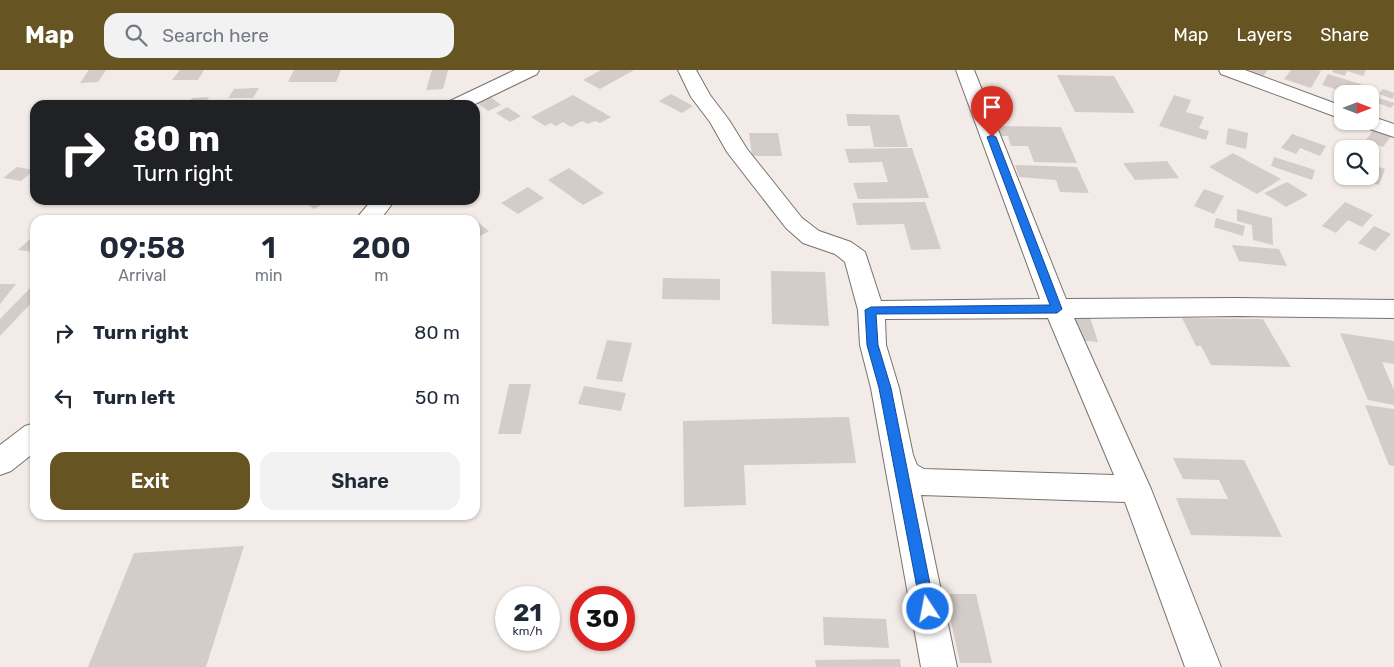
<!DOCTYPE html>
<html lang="en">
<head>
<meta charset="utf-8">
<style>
	body { margin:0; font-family:Rubik,sans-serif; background:#f2f2f3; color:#1f2937; height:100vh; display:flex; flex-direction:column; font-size:19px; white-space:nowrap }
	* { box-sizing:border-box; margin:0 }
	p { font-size:16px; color:#747a83 }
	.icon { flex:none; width:28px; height:28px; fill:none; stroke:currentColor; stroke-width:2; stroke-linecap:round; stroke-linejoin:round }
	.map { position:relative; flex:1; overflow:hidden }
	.drawer { position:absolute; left:30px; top:145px; width:450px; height:305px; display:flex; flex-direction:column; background:#fff; border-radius:15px; box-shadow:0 1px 4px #0004 }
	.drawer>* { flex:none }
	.guide { position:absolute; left:30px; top:30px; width:450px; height:105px; border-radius:15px; box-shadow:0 1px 4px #0004; background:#202124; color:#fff; overflow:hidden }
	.needle { width:32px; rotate:90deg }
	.buttons { position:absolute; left:1334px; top:15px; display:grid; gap:10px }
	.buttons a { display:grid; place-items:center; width:45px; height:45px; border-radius:10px; background:#fff; box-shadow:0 1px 4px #0004; font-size:25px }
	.speed { position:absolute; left:495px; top:516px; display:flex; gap:10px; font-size:25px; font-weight:700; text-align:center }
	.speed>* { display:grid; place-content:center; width:65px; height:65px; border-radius:50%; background:#fff; box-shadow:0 1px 4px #0004; line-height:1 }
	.speed small { font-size:12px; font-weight:400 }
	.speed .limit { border:8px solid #d22; background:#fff; color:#111 }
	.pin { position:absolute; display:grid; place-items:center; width:42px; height:42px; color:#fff; margin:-51px -21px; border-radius:50% 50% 50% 0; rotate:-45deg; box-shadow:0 0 5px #0007 }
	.pin .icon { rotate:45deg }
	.me { position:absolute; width:55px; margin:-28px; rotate:349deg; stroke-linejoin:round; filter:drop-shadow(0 0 4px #0008) }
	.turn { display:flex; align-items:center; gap:18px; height:105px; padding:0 20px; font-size:22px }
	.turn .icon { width:65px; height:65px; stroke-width:2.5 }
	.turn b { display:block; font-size:35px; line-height:42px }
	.eta { display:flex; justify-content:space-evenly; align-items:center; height:85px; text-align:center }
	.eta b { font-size:30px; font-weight:600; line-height:35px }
	.action { display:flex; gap:10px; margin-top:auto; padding:10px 20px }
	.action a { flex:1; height:58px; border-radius:15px; background:#665523; color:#fff; font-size:20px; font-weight:600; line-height:58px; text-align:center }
	.action a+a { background:#f2f2f3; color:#1f2937 }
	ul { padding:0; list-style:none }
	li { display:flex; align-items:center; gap:15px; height:65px; padding:0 20px }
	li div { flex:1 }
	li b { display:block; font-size:19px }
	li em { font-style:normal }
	header { display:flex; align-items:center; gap:30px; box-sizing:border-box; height:70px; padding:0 25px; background:#665523; color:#fff }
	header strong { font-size:24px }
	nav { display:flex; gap:28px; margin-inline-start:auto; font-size:18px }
	.search { width:350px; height:45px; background:#f2f2f3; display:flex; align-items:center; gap:12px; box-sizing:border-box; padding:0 18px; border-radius:15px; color:#747a83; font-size:19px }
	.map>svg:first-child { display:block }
</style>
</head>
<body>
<header>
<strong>Map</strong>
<div class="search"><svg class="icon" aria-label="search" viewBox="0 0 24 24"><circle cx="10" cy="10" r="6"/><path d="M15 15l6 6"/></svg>Search here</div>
<nav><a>Map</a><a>Layers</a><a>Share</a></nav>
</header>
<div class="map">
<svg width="1394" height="597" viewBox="0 0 1394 597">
	<rect width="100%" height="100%" fill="#f2ebe7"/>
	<path fill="#d3ccc8" d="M89,0H106L98,12L80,13Z
		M180,0H204L198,10H172Z
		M294,0H341L336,12H288Z
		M432,0H448L443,19L426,20Z
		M601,0H634L600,19L583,10Z
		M1252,0H1268L1263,6L1250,2Z
		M1291,0H1317L1321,1L1311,18L1284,9Z
		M1333,0H1366L1363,6L1347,1L1345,6L1332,2Z
		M1328,4L1373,18L1370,24H1351L1322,15Z
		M1057,5L1114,6L1135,43L1075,42Z
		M259,18L253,28H228L234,19Z
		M1383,19L1394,23L1393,29L1379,24Z
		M487,24L501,35L488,41L473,30Z
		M671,24L693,36L682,43L659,31Z
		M573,25L611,47L600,53L595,51L588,54L582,51L571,57L563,52L556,56L551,53L545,56L531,47Z
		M1174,25L1191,30L1186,42L1204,47L1199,58L1209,61L1206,70L1159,56Z
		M209,27L205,34L188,35L192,28Z
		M1379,28L1394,33V34L1391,38L1375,32Z
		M507,37L521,46L510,52L496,43Z
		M846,44L899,45L908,77H874L870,56H848Z
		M997,56L1061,57L1077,93L1034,92L1028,76H1011L1008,66H1000Z
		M1376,57L1393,64L1383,77L1366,70Z
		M1228,58L1248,63L1246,79L1226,74Z
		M749,63H778L782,86H752Z
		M1292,64L1326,76L1320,86L1300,78L1296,84L1281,78Z
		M912,78L929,128L858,129L853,113L888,112L882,92L849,93L845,79Z
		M1233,83L1281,109L1257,124L1209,97Z
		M1274,87L1315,100L1312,110L1271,96Z
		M1167,91L1179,108L1135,110L1123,93Z
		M1370,94L1385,99L1379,115L1356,107L1370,106Z
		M1015,95L1077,97L1089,123L1060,122L1056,110L1019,107Z
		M17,97L34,100L21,111L3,108Z
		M569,98L604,123L583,135L548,110Z
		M1287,112L1308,125L1286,137L1264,123Z
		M528,117L544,128L518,144L501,133Z
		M1204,119L1224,126L1214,144L1194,136Z
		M302,130H329L314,139Z
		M925,132L941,179L911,180L904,154L857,155L852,133Z
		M1345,132L1373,145L1362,157L1348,150L1336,163L1322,156Z
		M1237,139L1272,148L1273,175L1253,170L1252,155L1237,151Z
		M471,147L475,150L489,161L475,169V150H465Z
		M1216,148L1245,156L1243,166L1214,157Z
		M1374,156L1391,164L1375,181L1358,173Z
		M33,166L35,167V182L18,180Z
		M1232,175L1279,179L1287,196L1239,191Z
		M771,201L825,202L829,256L772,254Z
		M663,208L720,209V230L662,229Z
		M35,213V229L0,266V249Z
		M0,214H16L0,234Z
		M1069,243L1089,244L1098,272L1077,270Z
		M1182,248L1263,249L1291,297L1211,295L1201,276H1196Z
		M1340,263L1394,271V294L1382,292L1394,320V335L1368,330Z
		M607,270L632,273L622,312L596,309Z
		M509,314H531L521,364H498Z
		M584,316L626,323L621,341L578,334Z
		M1365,335L1394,339V396L1389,395Z
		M849,347L856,393L744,395L746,435L684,437L683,351Z
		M1173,388L1244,390L1282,467L1191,465L1176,428L1228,429L1219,410L1183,409Z
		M244,476L206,597H88L134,483Z
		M945,524H976L992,593H960Z
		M823,547L886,549L889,578L824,575Z
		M900,589L901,597H816L815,590Z"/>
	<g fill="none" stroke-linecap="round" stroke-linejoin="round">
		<defs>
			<path id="minor" d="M515,0H539L537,4L473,35H447L450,31Z
				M678,0H696L710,25L729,50L747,79L802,148L819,161L851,172L865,182L881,231L1040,229L956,0H974L1066,229L1238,228L1394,230V248L1238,246L1074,248L1151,419L1221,597H1185L1125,432L921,425L957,597H921L871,318L860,275L858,240L845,192L835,184L803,173L786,158L727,82L710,52L691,27ZM1048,248L1114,405L924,399L917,395L913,385L899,318L886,275L885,249Z
				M1219,0H1245L1342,36V49L1221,4Z
				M1370,46L1394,54V67L1358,55L1355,51H1370Z
				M372,130H395L380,150H355Z
				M35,353V382L11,401L0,405V375L25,356Z"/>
		</defs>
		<use href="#minor" stroke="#78726d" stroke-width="2"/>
		<use href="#minor" fill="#fff" fill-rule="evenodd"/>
	</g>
	<path fill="#1a73e8" stroke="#114b97" d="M992,65L996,67L1062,239L1057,243L876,244L878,275L891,318L935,539L933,544L928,546L923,544L921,539L879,318L867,275L865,240L871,237L1050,235L987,67Z"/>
</svg>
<div class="buttons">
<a><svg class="needle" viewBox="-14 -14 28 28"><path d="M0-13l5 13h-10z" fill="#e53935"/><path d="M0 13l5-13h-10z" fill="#747a83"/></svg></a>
<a><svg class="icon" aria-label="search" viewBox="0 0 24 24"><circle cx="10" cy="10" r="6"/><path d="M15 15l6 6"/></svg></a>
</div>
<div class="speed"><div>21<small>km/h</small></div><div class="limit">30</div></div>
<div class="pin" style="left:992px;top:67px;background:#d93025"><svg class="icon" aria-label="arrive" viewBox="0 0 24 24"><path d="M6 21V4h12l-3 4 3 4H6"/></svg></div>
<svg class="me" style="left:928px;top:539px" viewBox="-20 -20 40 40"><circle r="17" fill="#1a73e8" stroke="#fff" stroke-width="3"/><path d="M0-11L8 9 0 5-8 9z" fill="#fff"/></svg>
<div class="guide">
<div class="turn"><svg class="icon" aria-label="right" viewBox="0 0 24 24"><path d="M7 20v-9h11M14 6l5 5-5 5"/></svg><div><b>80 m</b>Turn right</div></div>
</div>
<section class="drawer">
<div class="eta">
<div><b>09:58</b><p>Arrival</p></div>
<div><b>1</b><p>min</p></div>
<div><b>200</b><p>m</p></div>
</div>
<ul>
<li><svg class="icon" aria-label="right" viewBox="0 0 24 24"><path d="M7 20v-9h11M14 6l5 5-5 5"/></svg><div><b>Turn right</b></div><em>80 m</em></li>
<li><svg class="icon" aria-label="left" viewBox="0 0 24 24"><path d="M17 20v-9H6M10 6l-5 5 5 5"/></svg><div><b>Turn left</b></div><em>50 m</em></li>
</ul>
<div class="action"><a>Exit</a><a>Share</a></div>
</section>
</div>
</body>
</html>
